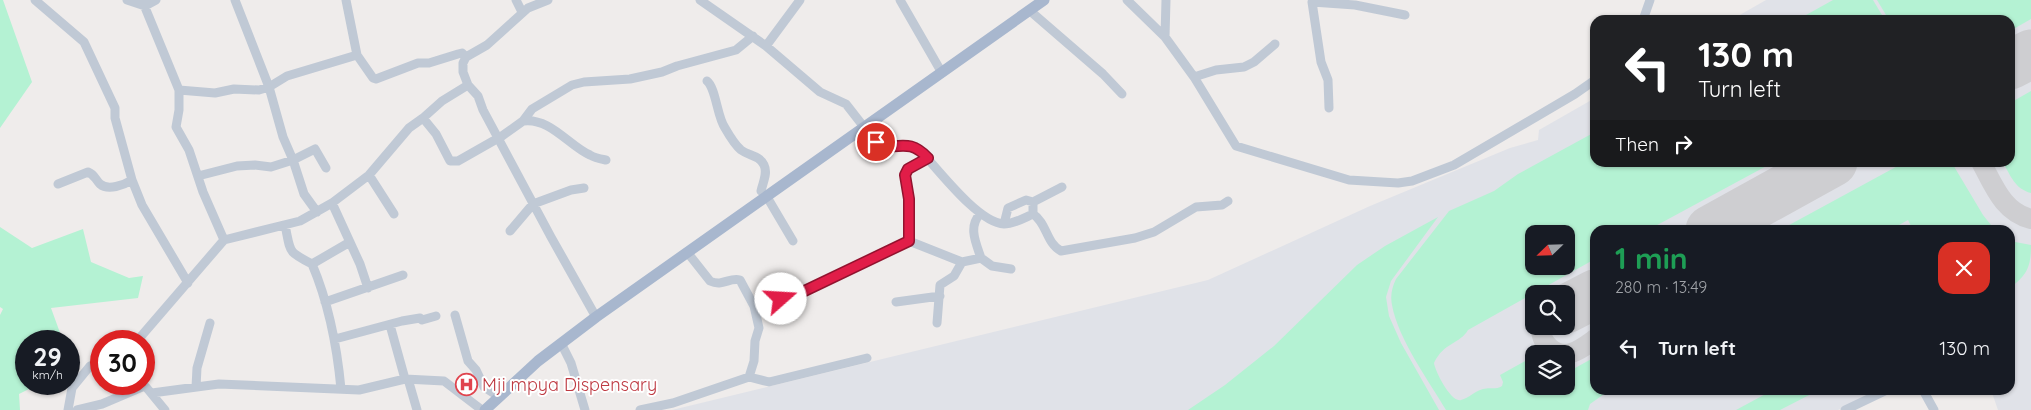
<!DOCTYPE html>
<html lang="en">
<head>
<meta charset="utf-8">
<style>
	body { margin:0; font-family:Quicksand,sans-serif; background:#242831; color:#f1f3f6; height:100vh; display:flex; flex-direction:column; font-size:19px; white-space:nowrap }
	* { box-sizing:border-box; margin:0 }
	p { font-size:16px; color:#9ea1a6 }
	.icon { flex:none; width:28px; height:28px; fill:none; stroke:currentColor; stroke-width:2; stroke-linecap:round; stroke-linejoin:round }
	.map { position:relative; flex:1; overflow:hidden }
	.sheet { position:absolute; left:1590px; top:225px; width:425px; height:170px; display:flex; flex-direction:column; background:#171b24; border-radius:15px; box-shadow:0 1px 4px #0004 }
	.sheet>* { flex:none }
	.guide { position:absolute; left:1590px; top:15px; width:425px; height:152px; border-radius:15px; box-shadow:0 1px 4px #0004; background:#202124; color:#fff; overflow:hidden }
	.needle { width:32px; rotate:247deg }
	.controls { position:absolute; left:1525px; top:225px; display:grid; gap:10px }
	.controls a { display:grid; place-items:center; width:50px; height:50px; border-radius:10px; background:#171b24; box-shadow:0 1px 4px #0004; font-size:25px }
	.speed { position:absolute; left:15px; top:330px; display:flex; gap:10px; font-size:25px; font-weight:700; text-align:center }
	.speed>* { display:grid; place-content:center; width:65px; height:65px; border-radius:50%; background:#171b24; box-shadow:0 1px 4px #0004; line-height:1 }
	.speed small { font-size:12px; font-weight:400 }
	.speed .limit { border:8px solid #d22; background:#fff; color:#111 }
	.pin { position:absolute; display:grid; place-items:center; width:42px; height:42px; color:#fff; margin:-21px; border:2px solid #fff; border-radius:50%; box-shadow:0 1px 5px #0007 }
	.me { position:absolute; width:55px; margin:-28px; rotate:71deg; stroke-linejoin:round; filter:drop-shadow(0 0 4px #0008) }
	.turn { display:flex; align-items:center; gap:18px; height:105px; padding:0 25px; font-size:22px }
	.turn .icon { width:65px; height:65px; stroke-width:2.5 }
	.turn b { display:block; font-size:35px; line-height:42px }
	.then { display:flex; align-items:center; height:48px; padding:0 25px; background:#0003; gap:10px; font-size:19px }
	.round { display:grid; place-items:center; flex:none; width:52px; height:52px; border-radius:15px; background:#242831 }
	.summary { display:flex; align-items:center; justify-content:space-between; height:85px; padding:0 25px }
	h1 { font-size:30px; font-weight:700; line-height:38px; color:#1e9e55 }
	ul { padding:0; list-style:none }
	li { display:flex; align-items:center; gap:15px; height:75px; padding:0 25px }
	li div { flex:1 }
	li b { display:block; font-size:19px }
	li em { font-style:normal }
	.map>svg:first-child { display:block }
</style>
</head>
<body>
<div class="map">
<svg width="2031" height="410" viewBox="0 0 2031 410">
	<rect width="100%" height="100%" fill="#efeceb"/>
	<path fill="#e0e2e8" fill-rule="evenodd" d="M1766,0H2031V410H1998L1991,390H2010V230H1595V390H1880L1838,410H672L1208,280L1370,206L1510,148L1538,140L1539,130L1595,98V162H2010V20H1731ZM1534,234H1566V266H1534ZM1534,294H1566V326H1534ZM1534,354H1566V386H1534Z"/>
	<path fill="#b4f2d3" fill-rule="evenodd" d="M0,0H3L32,82L0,128Z
		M1833,0H1873L1885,20H1797Z
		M1877,0H2031V19L2010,31V20H1889Z
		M2031,91V193C2015,189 2011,176 2003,163L2010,162V103Z
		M1595,132V162L1772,163L1648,230H1595V259L1468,330C1460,344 1444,342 1434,363C1435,371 1451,403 1461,400C1469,398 1475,391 1483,389C1490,387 1496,390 1502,386L1503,382L1500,375L1534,356V386H1566V373L1595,357V390H1610L1590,404L1588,410H1446C1429,381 1398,339 1392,305C1390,296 1392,287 1396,279L1449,211L1494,191L1518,174ZM1534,234H1566V266H1534Z
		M1905,162L1952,163L1983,215L1995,230H1913L1908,220L1890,230H1780Z
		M1438,217L1391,281L1386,297L1389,316L1401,343L1439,410H1188L1225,385L1274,346L1357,265L1385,246Z
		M0,227L32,248L83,229L91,262L129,278L143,276L138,298L51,308L63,341H26V384H39L19,394L20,410H0V315L3,309L0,307Z
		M2010,241L2031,245C2031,267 2027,275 2010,288Z
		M1773,390H1819L1780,410H1736Z"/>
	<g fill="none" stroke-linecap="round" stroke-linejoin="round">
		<path stroke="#ceced1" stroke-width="20" d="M1981,162C1994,186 2003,212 2031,219
			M1566,302H1579
			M1541,326C1539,342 1555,358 1571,353C1579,351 1588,344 1595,339"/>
		<path stroke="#ceced1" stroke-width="49" d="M2010,65L2031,54
			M1710,230L1833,162
			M1566,309L1595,294"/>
		<path stroke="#c0c9d5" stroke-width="9" d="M35,0L84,42L115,108V118L132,180L142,205L188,283
			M127,0L145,6L156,0
			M142,0L179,90V110L176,127L189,150L203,192L224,240
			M235,0L269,87L283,137L293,160L315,149L326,168
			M516,0L522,12
			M548,0L528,8L487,45L466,57L463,63V72L468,85L478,96L483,110L551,237L596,317
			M700,0L766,46L820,92L846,104L878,145L882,147H892
			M900,0L942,73
			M1127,0L1165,37L1194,77L1236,146L1349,180L1398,183L1412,181L1454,165L1575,94L1595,80
			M1029,10L1103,74L1122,94
			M1643,20L1650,0
			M1165,37L1166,0
			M766,46L800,0
			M357,55L373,78L376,79L418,63H429L458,54L462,53L466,57
			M1194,77L1216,70L1244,67L1254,62L1275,44
			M707,81C716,88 717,117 725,128C729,135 735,145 741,150C749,156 759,155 764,165C768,173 763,182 761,191
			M179,90L215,93L234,89L259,90L269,87L287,76L357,55L346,0
			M1329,108L1328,80L1321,62L1312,2L1355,5L1405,15
			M423,118L442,101L468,85
			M875,120L892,147L907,145L919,149C937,168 978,223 1004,224C1014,224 1024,218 1033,214C1047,223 1046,243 1061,251L1135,238L1154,232L1196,207L1222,205L1228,201
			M523,121C550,117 569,146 590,155C595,158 601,159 606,160
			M369,175L394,214
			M198,176L237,166L255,165L271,167L293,160L304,194L317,212
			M58,184L88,172C95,175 95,179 100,184C108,191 124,185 132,180
			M767,197L793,241
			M332,203L360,264L368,288
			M980,214C968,227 976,243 981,258
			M1033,214V202L1062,187
			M1004,224L1008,208L1026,200L1033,202
			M285,225C291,253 287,251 312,264C329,304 337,346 341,389
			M510,231L533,204L571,190L584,188
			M909,241L962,262L981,258L992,266L1011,269
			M687,252L710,281C723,287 729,277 740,280L754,306L794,296L909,241V199L905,175L908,169L928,158
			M312,264L350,242
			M325,302L403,275
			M896,302L940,296
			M455,315L468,361L476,370L484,387L498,396
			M937,323L940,285L954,276L962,262
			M390,325L405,379
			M335,339L402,321L420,318L422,320L436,316
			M137,341L224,240L300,221L332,203L369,175L409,128L423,118L436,134L450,161H458L502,136L523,121L532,109L572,85L584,82L630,79L662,72L677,66L736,50L753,36
			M561,343L571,363L585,410
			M749,377L754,361L755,341L759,328L754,306
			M408,379L417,410
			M196,387L197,368L210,323
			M1923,390L1934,410
			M152,393L219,384L359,390L405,379L444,381L482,410
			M68,410L72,388L90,366L101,361
			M77,410L102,404L142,387H146L165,410
			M640,410L673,403L749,377L769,382L867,358
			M1845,410L1887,390"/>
		<path stroke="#a8b7ce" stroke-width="11" d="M485,410L538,361L596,317L1044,0"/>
	</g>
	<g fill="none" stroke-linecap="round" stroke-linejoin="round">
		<defs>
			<path id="route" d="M781,299L794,296L909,241V199L905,175L908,169L928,158C912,141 904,146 882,147L876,142"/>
		</defs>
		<use href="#route" stroke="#92132f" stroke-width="12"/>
		<use href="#route" stroke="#e11d48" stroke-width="9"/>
	</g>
	<defs>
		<symbol id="hospital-ring" viewBox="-11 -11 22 22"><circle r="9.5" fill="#fff" stroke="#e0444e" stroke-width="1.5"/><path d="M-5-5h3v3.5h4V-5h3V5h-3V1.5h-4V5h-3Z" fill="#e0444e"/></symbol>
	</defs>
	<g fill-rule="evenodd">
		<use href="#hospital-ring" x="454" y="372" width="25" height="25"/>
	</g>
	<g text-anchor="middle" stroke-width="4" stroke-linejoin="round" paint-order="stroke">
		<g font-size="18" fill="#be3a42" stroke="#fff" text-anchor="start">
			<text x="482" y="391">Mji mpya Dispensary</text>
		</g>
	</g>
</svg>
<div class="controls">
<a><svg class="needle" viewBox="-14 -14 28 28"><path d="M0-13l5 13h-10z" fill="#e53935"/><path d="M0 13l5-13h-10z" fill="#9ea1a6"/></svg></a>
<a><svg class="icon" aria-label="search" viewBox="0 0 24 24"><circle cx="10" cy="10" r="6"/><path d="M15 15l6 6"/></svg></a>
<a><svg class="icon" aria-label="layers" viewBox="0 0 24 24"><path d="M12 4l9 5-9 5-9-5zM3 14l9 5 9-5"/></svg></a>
</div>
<div class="speed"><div>29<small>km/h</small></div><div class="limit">30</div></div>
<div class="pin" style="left:876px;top:142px;background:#d93025"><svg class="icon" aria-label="arrive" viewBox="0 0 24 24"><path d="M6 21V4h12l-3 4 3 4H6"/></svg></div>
<svg class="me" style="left:781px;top:299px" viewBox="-20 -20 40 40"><circle r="19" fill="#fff"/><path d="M0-13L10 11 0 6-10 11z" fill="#e11d48"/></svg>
<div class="guide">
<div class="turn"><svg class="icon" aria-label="left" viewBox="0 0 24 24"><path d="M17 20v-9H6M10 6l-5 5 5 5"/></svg><div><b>130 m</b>Turn left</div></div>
<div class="then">Then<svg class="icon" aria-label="right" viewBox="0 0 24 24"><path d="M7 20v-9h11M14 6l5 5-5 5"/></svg></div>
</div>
<section class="sheet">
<div class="summary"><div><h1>1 min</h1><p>280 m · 13:49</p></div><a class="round" style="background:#d93025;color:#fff"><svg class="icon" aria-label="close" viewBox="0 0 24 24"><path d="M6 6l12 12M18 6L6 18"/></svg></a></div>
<ul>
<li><svg class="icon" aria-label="left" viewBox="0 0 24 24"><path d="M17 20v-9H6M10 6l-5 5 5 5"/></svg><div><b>Turn left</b></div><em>130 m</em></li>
</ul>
</section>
</div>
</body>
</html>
